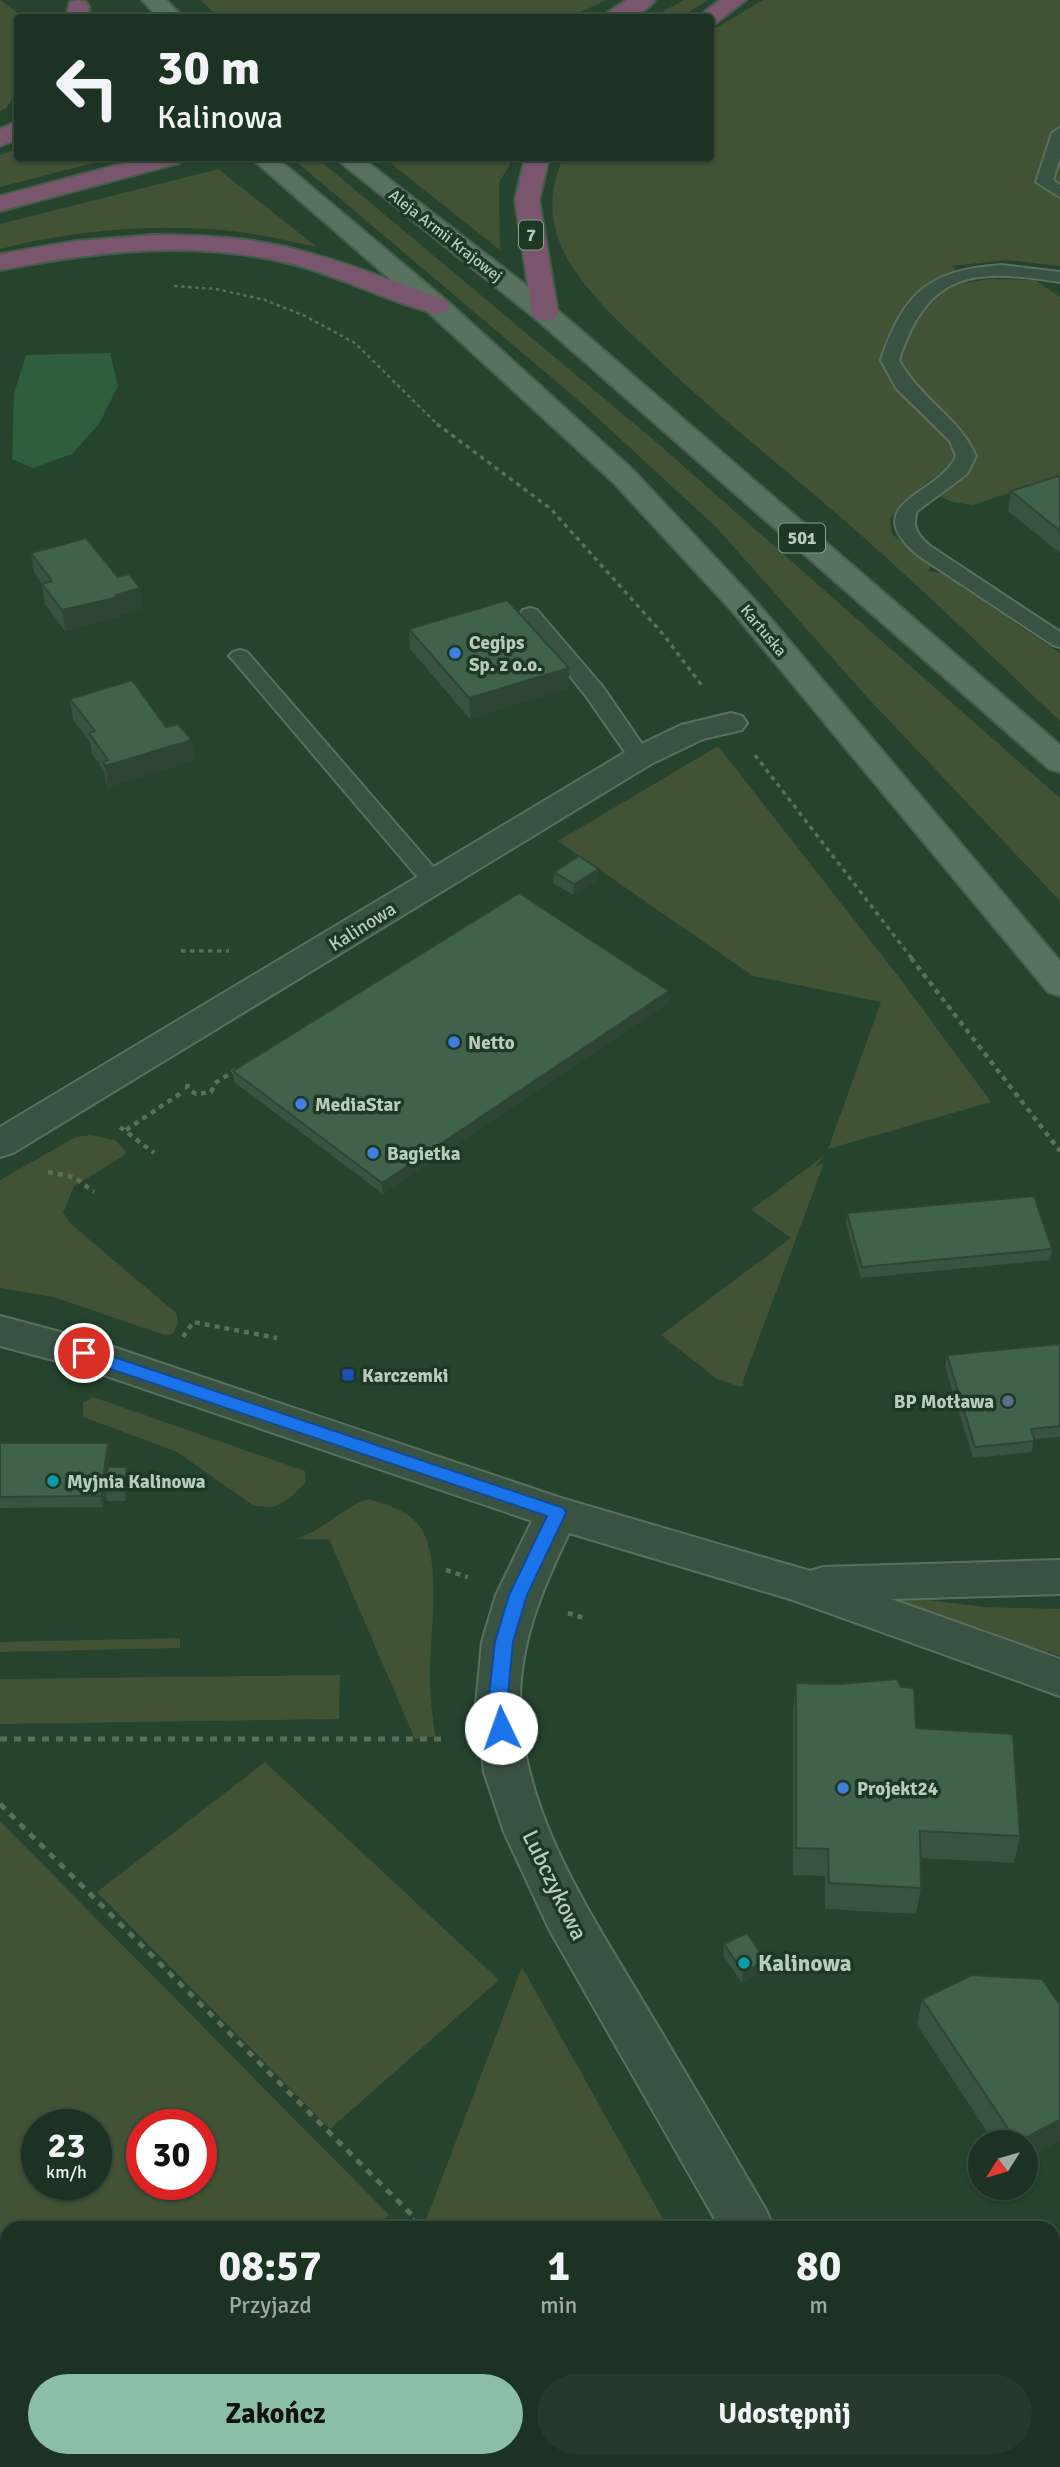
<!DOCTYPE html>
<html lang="pl">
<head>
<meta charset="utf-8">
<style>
	body { margin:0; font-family:Signika,sans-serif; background:#253a2a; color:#f1f3f6; height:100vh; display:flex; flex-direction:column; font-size:26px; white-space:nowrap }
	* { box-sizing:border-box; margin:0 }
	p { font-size:23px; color:#a0aaa5 }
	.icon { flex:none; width:38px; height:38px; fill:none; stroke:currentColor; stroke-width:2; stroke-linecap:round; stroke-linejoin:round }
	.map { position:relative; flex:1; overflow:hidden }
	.panel { position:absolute; left:0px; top:2221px; width:1060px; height:247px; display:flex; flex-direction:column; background:#1c3222; border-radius:21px 21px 0 0; box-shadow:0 2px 5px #0004,0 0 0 2px #3a4d40 }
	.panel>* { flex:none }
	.guide { position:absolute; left:14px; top:14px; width:700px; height:147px; border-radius:7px; box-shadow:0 2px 5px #0004,0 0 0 2px #3a4d40; background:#1c3222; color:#f1f3f6; overflow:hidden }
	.needle { width:46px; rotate:233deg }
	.fabs { position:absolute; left:968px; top:2130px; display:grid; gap:14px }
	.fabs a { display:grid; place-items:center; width:70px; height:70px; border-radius:50%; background:#1c3222; box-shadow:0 2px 5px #0004,0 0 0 2px #3a4d40; font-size:35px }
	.speed { position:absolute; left:21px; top:2109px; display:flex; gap:14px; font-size:35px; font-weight:700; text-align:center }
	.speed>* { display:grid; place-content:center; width:91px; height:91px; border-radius:50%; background:#1c3222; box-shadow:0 2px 5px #0004,0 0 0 2px #3a4d40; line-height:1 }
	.speed small { font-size:18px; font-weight:400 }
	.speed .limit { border:10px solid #d22; background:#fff; color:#111 }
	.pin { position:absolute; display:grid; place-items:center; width:60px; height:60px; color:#fff; margin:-30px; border:4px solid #fff; border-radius:50%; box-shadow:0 2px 7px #0007 }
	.me { position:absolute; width:77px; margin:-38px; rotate:357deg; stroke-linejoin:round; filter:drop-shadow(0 0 5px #0008) }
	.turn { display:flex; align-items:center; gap:24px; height:147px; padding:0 28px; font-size:32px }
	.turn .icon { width:91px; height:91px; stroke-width:2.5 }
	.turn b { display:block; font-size:49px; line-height:60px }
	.eta { display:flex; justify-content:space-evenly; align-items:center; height:119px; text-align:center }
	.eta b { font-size:42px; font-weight:700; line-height:49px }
	.cta { display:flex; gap:14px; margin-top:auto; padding:14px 28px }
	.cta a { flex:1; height:80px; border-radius:42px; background:#8abfa5; color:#111; font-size:28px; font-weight:700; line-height:80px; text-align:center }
	.cta a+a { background:#253a2a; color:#f1f3f6 }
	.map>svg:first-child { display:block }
</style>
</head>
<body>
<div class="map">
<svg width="1060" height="2467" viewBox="0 0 1060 2467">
	<rect width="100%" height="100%" fill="#25432d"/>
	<path fill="#415334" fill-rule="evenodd" d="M0,0L23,17L18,18L17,91L6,108L0,111Z
		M200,0H607L567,18H220Z
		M684,0H708L681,17H653Z
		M763,0H1060V266L1007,260L952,266L965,283L988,279L1035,280L1060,297V476L973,505L952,502L940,496L951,485L934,477L903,502L890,519L892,534L931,566L929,571L941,573L1060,653V721C982,647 905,572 823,502C761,450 698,399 640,342C614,317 589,294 570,263C549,228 547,195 563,158H710L711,31Z
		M17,149L18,158H113L0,187V155Z
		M292,158H317L655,441L1060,798V901L866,696L716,527L577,399Z
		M384,158H514L499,182L500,250Z
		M218,169L317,247C289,241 260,234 231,231C155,223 74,230 0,249V224Z
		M718,746L902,981L991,1102L828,1149L881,1002L753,976L558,841Z
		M91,1135L115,1140L126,1152L122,1157L74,1186L63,1213L71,1224L176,1313L178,1323L173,1334L165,1335L53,1297L0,1288V1180L76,1137Z
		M825,1155L815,1167L824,1163L743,1381L744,1385L741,1387L717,1379L661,1335L791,1238L751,1210Z
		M93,1397L305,1471L306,1482L289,1499L274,1507L254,1506L177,1452L83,1417V1403Z
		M367,1499C383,1503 404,1509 416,1522C446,1554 428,1640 430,1682C430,1700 433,1718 435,1736L415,1739L329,1539H296C323,1530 341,1509 367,1499Z
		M862,1592L985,1607L1060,1609V1655L919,1616Z
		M180,1638V1648L0,1652V1642Z
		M340,1675L339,1719L0,1724V1679Z
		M265,1762L499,1980L330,2129L97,1892Z
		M0,1821L389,2215L375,2228H7V2366L0,2357ZM37,2124H96V2184H37ZM142,2124H201V2184H142Z
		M522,1967L668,2228H423Z
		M204,2461V2460L295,2461L293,2467H198Z
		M798,2461L802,2467H418L416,2461Z"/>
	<path fill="#2e5e3b" d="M110,353L118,386L99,424L72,454L33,468L12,459L14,394L26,355Z"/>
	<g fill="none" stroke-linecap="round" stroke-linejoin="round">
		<defs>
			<path id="service" d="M1060,128V158L1053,180L1060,185V197L1036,182L1052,133Z
				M1002,265L1060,272V282C975,269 929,269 899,360C920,399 959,417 976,456L967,474L917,511C911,527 918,535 930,546L1060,632V647L1053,645L916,554C857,502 940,495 956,456L950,441L896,388L881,360C904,292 929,270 1002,265Z
				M530,608L537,610L602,686L651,757L648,762H632L586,696L520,614L523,610Z
				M240,650L247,652L442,877L446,882L442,887L434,889L426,887L233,660L229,656L233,652Z"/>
			<path id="minor" d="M731,713L742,716L747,723L742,730L703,739L651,764L13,1153L0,1157V1127L629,750L681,725Z
				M0,1316L98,1342L561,1498L810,1571L823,1567L1060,1560V1594L891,1599L1060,1659V1696L793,1600L569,1533C543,1588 519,1642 520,1705C523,1815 591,1914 645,2005C686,2073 726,2142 766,2210L774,2228H720L549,1929L504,1832L484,1772L476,1705L482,1642L496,1595L532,1521L80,1367L0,1346Z
				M856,2460H912L914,2467H859Z"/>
			<path id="primary" d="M142,0H166L184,18H159Z
				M251,158H277L446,300L633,470L754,599L1060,961V996L1048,992L732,611L613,482L428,312Z
				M335,158H362L554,307L1060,745V772L1049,769L536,319Z"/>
			<path id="motorway" d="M78,0L86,2L89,7L88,18H66L70,2Z
				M627,0H655C642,18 619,18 599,18Z
				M720,0H746L716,23L710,24V18H697Z
				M18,121V139L0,146V129Z
				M144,158H182L179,163L0,211V196Z
				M525,158H549L539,200L558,313L554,319L545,321L536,319L532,313L515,200Z
				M153,235C191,235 229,236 266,243C328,254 387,280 446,300L450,306L446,312L437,314C389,302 344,278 296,265C198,239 98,251 0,270V254L76,241Z"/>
		</defs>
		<use href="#service" stroke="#58705e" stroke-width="4"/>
		<use href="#minor" stroke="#58705e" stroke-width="4"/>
		<use href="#primary" stroke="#465f4d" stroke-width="4"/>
		<use href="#motorway" stroke="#445d4b" stroke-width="4"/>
		<path stroke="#5b6f57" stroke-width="2.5" stroke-dasharray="3.5 3.5" stroke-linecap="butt" d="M174,286L217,289L265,300L305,316L355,343L439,426"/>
		<path stroke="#5b6f57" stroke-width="3.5" stroke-dasharray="4.5 4.5" stroke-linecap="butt" d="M437,424L551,509L662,633L703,687
			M755,755L913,960
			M181,951H229"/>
		<path stroke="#5b6f57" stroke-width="4.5" stroke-dasharray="5 5" stroke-linecap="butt" d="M911,958L1060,1151
			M188,1084L187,1088L196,1094L211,1092L215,1083L236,1070
			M120,1127L154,1153
			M126,1130L184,1091
			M48,1172L74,1177L94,1192
			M183,1337L193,1322L277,1338
			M446,1570L468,1577
			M568,1613L587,1619"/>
		<path stroke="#5b6f57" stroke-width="5" stroke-dasharray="7 7" stroke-linecap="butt" d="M0,1739H442
			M0,1804L416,2219L406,2228
			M0,2391L7,2399
			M61,2460L66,2467
			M147,2467L154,2460"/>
		<use href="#service" fill="#3a5241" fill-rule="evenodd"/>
		<use href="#minor" fill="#3a5241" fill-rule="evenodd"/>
		<use href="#primary" fill="#58725f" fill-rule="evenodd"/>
		<use href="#motorway" fill="#79566e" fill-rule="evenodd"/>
	</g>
	<path fill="#385440" d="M1060,478V553L1008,511L1011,491Z
		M31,553L118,577L140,588L142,608L121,615V617L65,631L45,604L42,584L34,573Z
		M409,629L569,668V688L470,719L410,649Z
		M70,699L166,727L195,760L108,787L106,782L104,771L92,754L90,742L73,720Z
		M599,869V880L573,895L553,883L554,872Z
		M669,1002L383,1194L234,1082L233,1071Z
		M847,1213L1052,1249L1050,1260L861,1278L846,1224Z
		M1060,1344V1437L1034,1439L1032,1452L973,1458L945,1366L947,1355Z
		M0,1443H108L110,1454L108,1467H127L129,1478L126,1501H107L105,1490L106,1484L103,1507L0,1508Z
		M796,1683L916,1728L1020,1836L1014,1863L921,1858V1888L916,1914L825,1909V1876L793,1875V1710Z
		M724,1944L764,1971L742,1983L723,1955Z
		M922,1999L1026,2142H994L917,2025Z"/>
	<path fill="#2e4534" d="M140,588L142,608L121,615V617L65,631L62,610Z
		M569,668V688L470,719L469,698Z
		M192,740L195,760L108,787L105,766Z
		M599,869V880L573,895L574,884Z
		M669,991V1002L383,1194L382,1183Z
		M108,1443L110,1454L103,1507L101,1496Z
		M127,1467L129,1478L126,1501L124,1490Z
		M766,1961L764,1971L742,1983L743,1972Z
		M1060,2120V2141L1026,2159V2142H1017Z"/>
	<path fill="#41624a" stroke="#2e4534" stroke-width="2" d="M1058,476L1060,478V531L1011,491Z
		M86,538L118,577L129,574L140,588L116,595L119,597L62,610L42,584L52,581L31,553Z
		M507,600L569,668L469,698L409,629Z
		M132,680L166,727L178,724L192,740L105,766L103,762L108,760L89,733L95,731L70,699Z
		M579,856L599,869L574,884L554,872Z
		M519,893L669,991L382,1183L233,1071Z
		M1034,1196L1052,1249L862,1267L847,1213Z
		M1060,1344V1426L1031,1429L1035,1441L975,1447L947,1355Z
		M0,1443H108L101,1496L0,1497Z
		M108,1467H127L124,1490H105Z
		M897,1679L901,1687L914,1688L916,1728L1013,1734L1020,1836L920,1831L921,1888L829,1883L828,1849L796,1848V1683L839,1684Z
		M747,1933L766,1961L743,1972L724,1944Z
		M972,1975L1042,1979L1060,2005V2120L1017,2142L922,1999Z"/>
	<path fill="#1a73e8" stroke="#114b97" stroke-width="2" d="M84,1347L564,1508L566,1513L527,1595L513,1642L507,1705L510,1728L507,1733L501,1735L494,1733L488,1705L495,1642L509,1595L547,1516L78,1358L76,1353Z"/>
	<g fill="#3f7fe0" stroke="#1e3825" stroke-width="2.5">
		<circle cx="455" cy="653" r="7"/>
		<circle cx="454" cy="1042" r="7"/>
		<circle cx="301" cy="1104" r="7"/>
		<circle cx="373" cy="1153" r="7"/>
		<circle cx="843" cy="1788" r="7"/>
	</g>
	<rect fill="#1a4fb4" stroke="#1e3825" stroke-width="2.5" x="341" y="1368" width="14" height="14" rx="3.5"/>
	<circle fill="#5c6f8a" stroke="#1e3825" stroke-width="2.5" cx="1008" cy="1401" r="7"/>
	<g fill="#0f9aa8" stroke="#1e3825" stroke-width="2.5">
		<circle cx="53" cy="1481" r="7"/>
		<circle cx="744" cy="1963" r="7"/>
	</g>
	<g text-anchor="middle" stroke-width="7" stroke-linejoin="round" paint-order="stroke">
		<g font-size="16" fill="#b7ccbd" stroke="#1e3825">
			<text transform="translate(446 235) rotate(38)" y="6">Aleja Armii Krajowej</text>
			<text transform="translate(764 630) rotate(50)" y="6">Kartuska</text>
		</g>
		<g fill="#1e3825" stroke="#89a08f" stroke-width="2">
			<rect x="519" y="220.5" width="24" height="29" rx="5"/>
			<rect x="779" y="523.5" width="46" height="29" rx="5"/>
		</g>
		<g font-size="18" font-weight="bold" fill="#b7ccbd">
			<text x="531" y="241">7</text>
			<text x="802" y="544">501</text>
		</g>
		<g font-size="19" font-weight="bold" fill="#b7ccbd" stroke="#1e3825" text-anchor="start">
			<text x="469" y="649">Cegips<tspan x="469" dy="22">Sp. z o.o.</tspan></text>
			<text x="468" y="1049">Netto</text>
			<text x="315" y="1111">MediaStar</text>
			<text x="387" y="1160">Bagietka</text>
			<text x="362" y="1382">Karczemki</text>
			<text x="994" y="1408" text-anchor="end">BP Motława</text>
			<text x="67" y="1488">Myjnia Kalinowa</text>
			<text x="857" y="1795">Projekt24</text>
		</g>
		<g font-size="19" fill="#b7ccbd" stroke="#1e3825">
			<text transform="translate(362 926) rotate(-32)" y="7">Kalinowa</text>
		</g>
		<g font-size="23" fill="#b7ccbd" stroke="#1e3825">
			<text transform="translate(555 1885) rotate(64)" y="8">Lubczykowa</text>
		</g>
		<g font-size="23" font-weight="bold" fill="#b7ccbd" stroke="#1e3825" text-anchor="start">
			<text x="758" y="1971">Kalinowa</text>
		</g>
	</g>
</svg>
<div class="fabs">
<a><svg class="needle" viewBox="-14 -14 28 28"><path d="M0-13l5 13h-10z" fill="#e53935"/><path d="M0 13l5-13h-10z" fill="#a0aaa5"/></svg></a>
</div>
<div class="speed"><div>23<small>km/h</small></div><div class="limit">30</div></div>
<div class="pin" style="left:84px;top:1353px;background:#d93025"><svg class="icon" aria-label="arrive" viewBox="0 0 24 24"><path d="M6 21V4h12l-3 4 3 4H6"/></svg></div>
<svg class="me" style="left:501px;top:1728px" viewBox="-20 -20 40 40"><circle r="19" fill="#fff"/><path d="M0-13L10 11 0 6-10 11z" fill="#1a73e8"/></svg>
<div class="guide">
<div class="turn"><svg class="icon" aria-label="left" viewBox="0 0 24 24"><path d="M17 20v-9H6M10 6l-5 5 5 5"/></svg><div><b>30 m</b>Kalinowa</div></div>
</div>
<section class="panel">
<div class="eta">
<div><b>08:57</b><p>Przyjazd</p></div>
<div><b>1</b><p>min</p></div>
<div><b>80</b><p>m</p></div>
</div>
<div class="cta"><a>Zakończ</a><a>Udostępnij</a></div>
</section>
</div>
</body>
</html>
